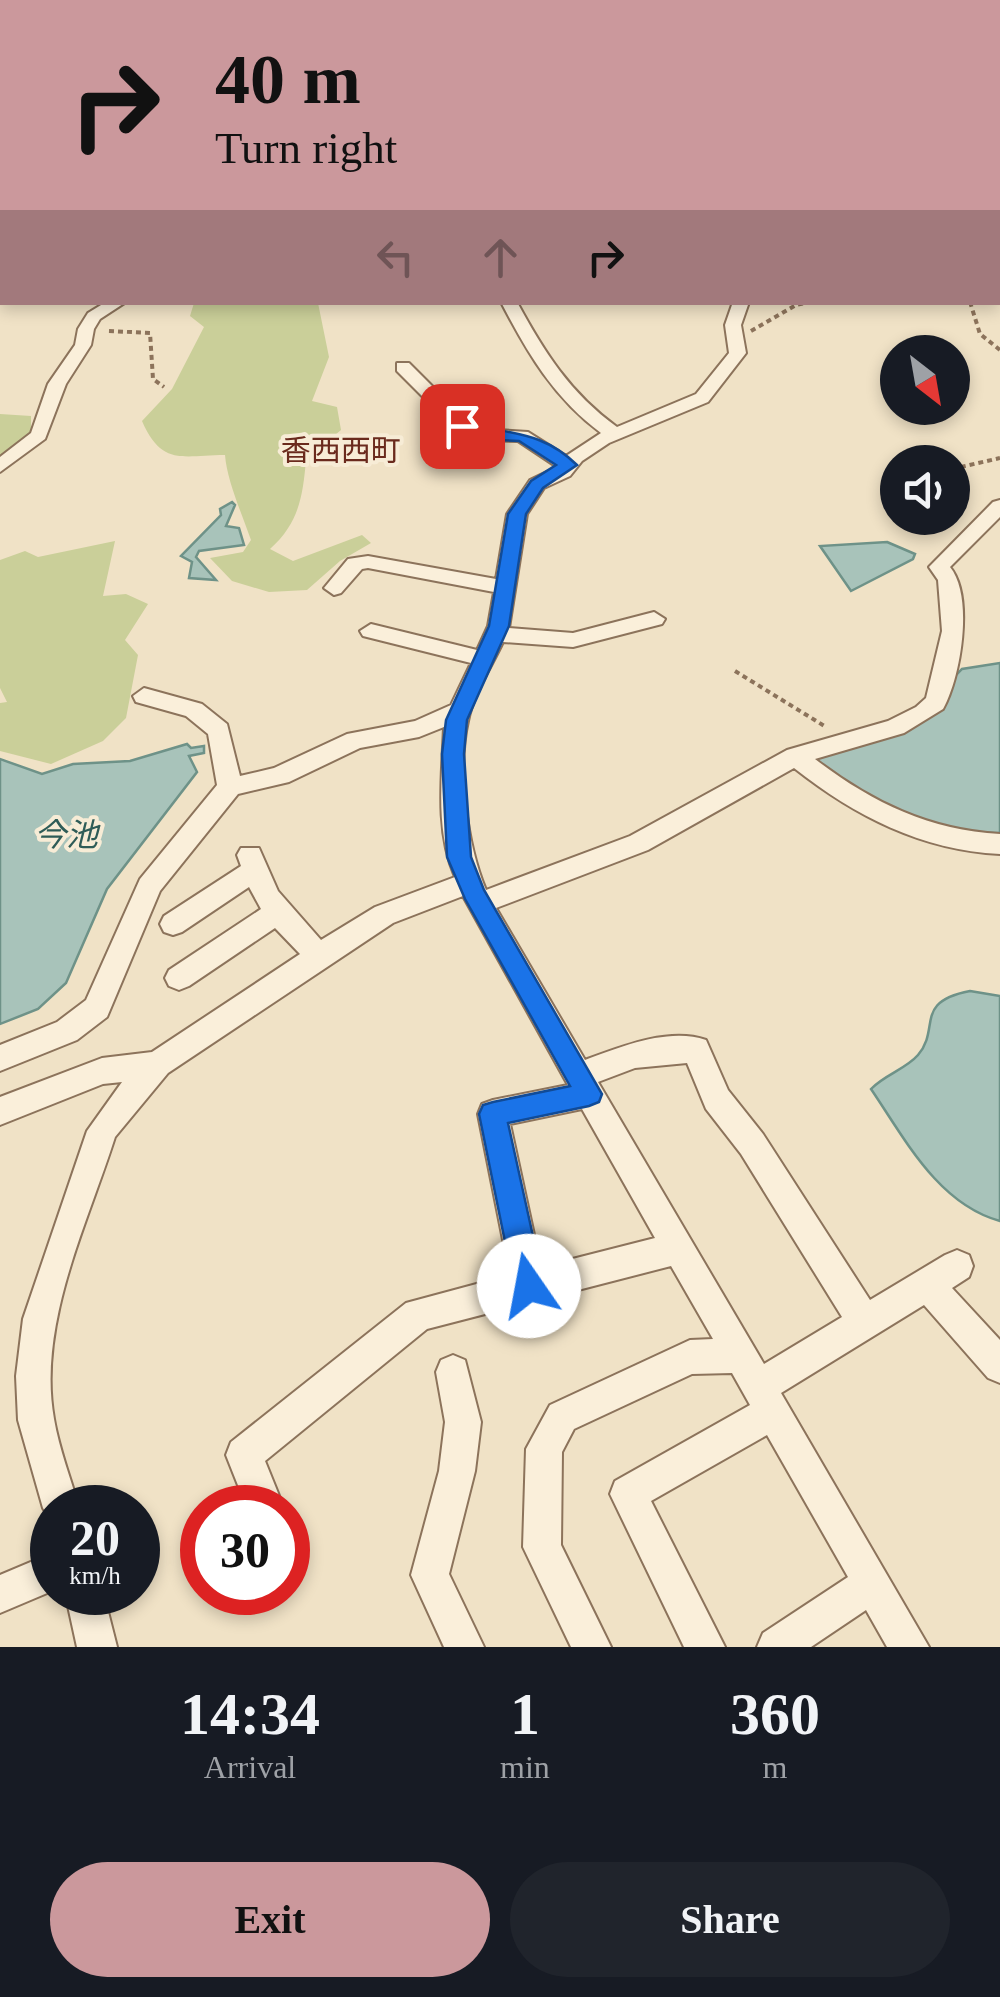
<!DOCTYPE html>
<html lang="en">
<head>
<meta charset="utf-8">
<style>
	body { margin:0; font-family:"Times New Roman","Noto Sans JP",serif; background:#20242c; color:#f1f3f6; height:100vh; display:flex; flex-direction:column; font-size:38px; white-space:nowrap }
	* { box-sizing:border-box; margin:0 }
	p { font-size:32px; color:#9ea1a6 }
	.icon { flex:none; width:55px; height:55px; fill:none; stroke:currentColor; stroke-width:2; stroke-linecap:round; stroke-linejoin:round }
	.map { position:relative; height:1647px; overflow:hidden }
	.details { display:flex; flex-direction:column; background:#171b24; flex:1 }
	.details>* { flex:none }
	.guide { position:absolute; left:0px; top:0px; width:1000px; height:305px; box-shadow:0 5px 15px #0003; background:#cb989c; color:#111; overflow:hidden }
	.needle { width:65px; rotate:149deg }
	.tools { position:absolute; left:880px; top:335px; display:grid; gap:20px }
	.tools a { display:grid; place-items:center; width:90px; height:90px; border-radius:50%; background:#171b24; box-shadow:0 5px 15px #0003; font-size:50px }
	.speed { position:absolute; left:30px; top:1485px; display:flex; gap:20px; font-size:50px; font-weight:700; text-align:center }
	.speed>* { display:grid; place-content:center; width:130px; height:130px; border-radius:50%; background:#171b24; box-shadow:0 5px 15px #0003; line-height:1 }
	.speed small { font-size:25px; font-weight:400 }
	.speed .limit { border:15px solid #d22; background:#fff; color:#111 }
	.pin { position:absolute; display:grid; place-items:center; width:85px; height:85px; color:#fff; margin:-42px; border-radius:20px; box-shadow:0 5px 15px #0006 }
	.me { position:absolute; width:110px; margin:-55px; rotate:348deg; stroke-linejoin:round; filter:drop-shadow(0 0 8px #0008) }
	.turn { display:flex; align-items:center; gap:35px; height:210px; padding:0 50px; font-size:45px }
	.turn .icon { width:130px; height:130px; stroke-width:2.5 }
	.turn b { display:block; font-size:70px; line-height:85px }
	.lanes { display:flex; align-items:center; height:95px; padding:0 50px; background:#0003; justify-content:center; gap:50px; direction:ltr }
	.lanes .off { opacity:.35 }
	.eta { display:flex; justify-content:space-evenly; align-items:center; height:170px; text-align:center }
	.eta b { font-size:60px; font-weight:700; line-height:70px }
	.button { display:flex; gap:20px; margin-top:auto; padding:20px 50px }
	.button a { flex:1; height:115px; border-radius:60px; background:#cb989c; color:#111; font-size:40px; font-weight:700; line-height:115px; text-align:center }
	.button a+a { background:#20242c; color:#f1f3f6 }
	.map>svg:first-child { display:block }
</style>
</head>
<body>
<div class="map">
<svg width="1000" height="1647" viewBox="0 0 1000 1647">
	<rect width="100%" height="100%" fill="#f0e2c6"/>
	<path fill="#cacf99" d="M135,0H1000V80L998,2H131Z
		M194,303H318L329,357L312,401L337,407L341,430L306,459C303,496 299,523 270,549L293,561L362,535L371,543L340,561L307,590L269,592L232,581L210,558L243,552L251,540C242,514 227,481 225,455C183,455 162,467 142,421L172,389L204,327L190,316Z
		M0,414L31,416V433L0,457Z
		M115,541L103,596L126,594L148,604L125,640L138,655L126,718L103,741L51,764L0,751V703L7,702L0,688V560L25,551L38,557Z"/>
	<path fill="#a8c3ba" stroke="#6e9288" stroke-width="2.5" d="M232,502L235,505L226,526L239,528L244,545L199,551L196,557L216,580L189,578L192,562L181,556L221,515L220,509Z
		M887,542L915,554L913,559L851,591L820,546Z
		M1000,663V833C931,835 867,797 812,759L903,730L962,669Z
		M187,744L191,748L204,746V753L189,756L197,772L107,889L66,983L38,1009L0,1024V759L42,774L73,764L130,761Z
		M970,991L1000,996V1221C938,1204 905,1139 871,1089C884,1075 906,1069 918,1055C941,1028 913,1002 970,991Z"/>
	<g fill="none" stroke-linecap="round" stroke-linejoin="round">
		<defs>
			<path id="minor" d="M0,43L2,44V50L0,51Z
				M998,210H1000V219H998Z
				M106,302H126L100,319L94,329L91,345L66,384L45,439L0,472V457L31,433L48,384L75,345L78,329L88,313Z
				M501,302H517C544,352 570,393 617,427L696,394L729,353L725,325L733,302H749L741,325L746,353L708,402L609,443L582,461L570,476L544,488L527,514L509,628L573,633L654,612L665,619L662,624L573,647L503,642C492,666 473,695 468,721C457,769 467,845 486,890L630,836L787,750L888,721L916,707L926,698L942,631L938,580L929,567L993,502L1000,500V517L950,567C974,596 961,677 943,709L904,733L815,759C871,802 929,830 1000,834V854C921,850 855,816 794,768L648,850L496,908L585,1060C620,1047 669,1027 706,1040L728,1090L763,1134L870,1300L945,1255L957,1250L969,1255L973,1266L969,1277L952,1288L1000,1340V1383L988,1378L924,1305L781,1393L929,1647H887L866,1610L811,1647H757L763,1633L848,1577L767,1435L651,1501L725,1647H684L610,1494L615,1481L750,1405L732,1373L692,1374L574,1429L562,1452L561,1545L611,1647H571L523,1547L526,1449L550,1405L690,1340L713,1339L671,1266L427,1329L265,1461L284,1508H247L226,1455L231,1442L406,1303L510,1275L478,1114L482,1104L493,1100L568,1085L463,896L393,923L168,1073L115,1137C87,1225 37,1325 54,1419C59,1449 71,1479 79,1508H52V1523L43,1508L18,1420L16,1376L23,1319L87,1131L122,1082L103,1084L0,1125V1097L102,1058L152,1052L300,954L275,928L189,986L179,990L169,986L165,978L169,970L261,909L249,887L182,932L173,935L164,932L160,924L164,916L241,866L237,855L241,848H259L278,891L321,940L375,907L455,877C435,831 442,777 444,727L419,737L360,748L289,782L238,794L160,891L107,1017L77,1040L0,1071V1045L57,1022L86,1000L140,879L217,785L208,734L186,716L136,702L133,696L144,688L202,704L227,724L240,776L274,768L347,734L415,721L451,705L471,663L363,636L360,631L371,624L477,650L488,626L494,592L368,568L362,569L341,593L334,595L324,588L348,559L368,556L496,579L507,514L530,480L557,467L518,441L477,440L456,430L397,371V363H409L468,422L481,429L528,432L566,456L601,433C554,398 528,354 501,302ZM687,1063L706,1109L741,1154L842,1317L764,1364L598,1082L635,1068ZM582,1109L655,1238L541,1267L510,1124Z
				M453,1355L465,1360L481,1422L475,1471L449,1574L484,1647H444L411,1575L439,1471L445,1422L436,1372L441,1360Z
				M52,1553V1591L0,1613V1575Z
				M65,1592H103L117,1647H77Z"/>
		</defs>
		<use href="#minor" stroke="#8c735b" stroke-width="4"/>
		<path stroke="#8c735b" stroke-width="2.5" stroke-dasharray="4 2.5" stroke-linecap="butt" d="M609,0L618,2
			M20,2L27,0
			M107,2H124
			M561,2L577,0"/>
		<path stroke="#8c735b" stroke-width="4" stroke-dasharray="5 4" stroke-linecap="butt" d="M970,302L980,334L1000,350
			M109,331L150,333L153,379L164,387
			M751,331L796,305L811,302
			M952,469L1000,458
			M735,671L826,727"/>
		<use href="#minor" fill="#faefda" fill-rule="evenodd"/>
	</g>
	<path fill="#1a73e8" stroke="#114b97" stroke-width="2.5" d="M462,421C506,436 539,428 577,465L543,488L526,514L509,626L467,720L464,754L471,857L484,890L602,1094L599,1102L589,1106L508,1123L544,1286L539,1297L529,1301L518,1297L514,1286L479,1114L483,1105L493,1102L570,1086L465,899L447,857L442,754L446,720L489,626L508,514L531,481L556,465L519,441L476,439L453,426Z"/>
	<g text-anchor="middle" stroke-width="8" stroke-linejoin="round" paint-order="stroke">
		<g font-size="30" fill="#6a2a1d" stroke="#f7ecd6">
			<text x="341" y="461">香西西町</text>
		</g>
		<g font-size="32" font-style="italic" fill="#2e5c57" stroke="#f7ecd6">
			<text x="66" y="846">今池</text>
		</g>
	</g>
</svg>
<div class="tools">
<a><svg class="needle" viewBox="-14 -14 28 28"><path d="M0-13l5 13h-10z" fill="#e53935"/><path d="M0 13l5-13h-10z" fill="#9ea1a6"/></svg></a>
<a><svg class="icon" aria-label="sound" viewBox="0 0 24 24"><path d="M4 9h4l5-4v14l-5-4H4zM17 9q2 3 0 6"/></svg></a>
</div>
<div class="speed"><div>20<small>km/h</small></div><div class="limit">30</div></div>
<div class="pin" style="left:462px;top:426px;background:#d93025"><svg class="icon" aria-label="arrive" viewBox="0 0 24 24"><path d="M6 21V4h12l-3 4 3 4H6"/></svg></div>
<svg class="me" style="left:529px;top:1286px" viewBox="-20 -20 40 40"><circle r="19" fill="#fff"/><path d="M0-13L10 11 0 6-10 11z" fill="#1a73e8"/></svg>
<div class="guide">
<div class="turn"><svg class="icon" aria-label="right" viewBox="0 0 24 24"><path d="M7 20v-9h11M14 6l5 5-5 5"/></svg><div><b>40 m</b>Turn right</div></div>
<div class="lanes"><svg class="icon off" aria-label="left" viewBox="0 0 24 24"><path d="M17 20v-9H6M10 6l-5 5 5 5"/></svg><svg class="icon off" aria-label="ahead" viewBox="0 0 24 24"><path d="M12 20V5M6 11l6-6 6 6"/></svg><svg class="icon" aria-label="right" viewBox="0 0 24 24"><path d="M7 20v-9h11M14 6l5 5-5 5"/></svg></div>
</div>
</div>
<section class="details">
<div class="eta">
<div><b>14:34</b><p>Arrival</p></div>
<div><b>1</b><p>min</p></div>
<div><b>360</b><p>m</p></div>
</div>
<div class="button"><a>Exit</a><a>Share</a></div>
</section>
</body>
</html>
